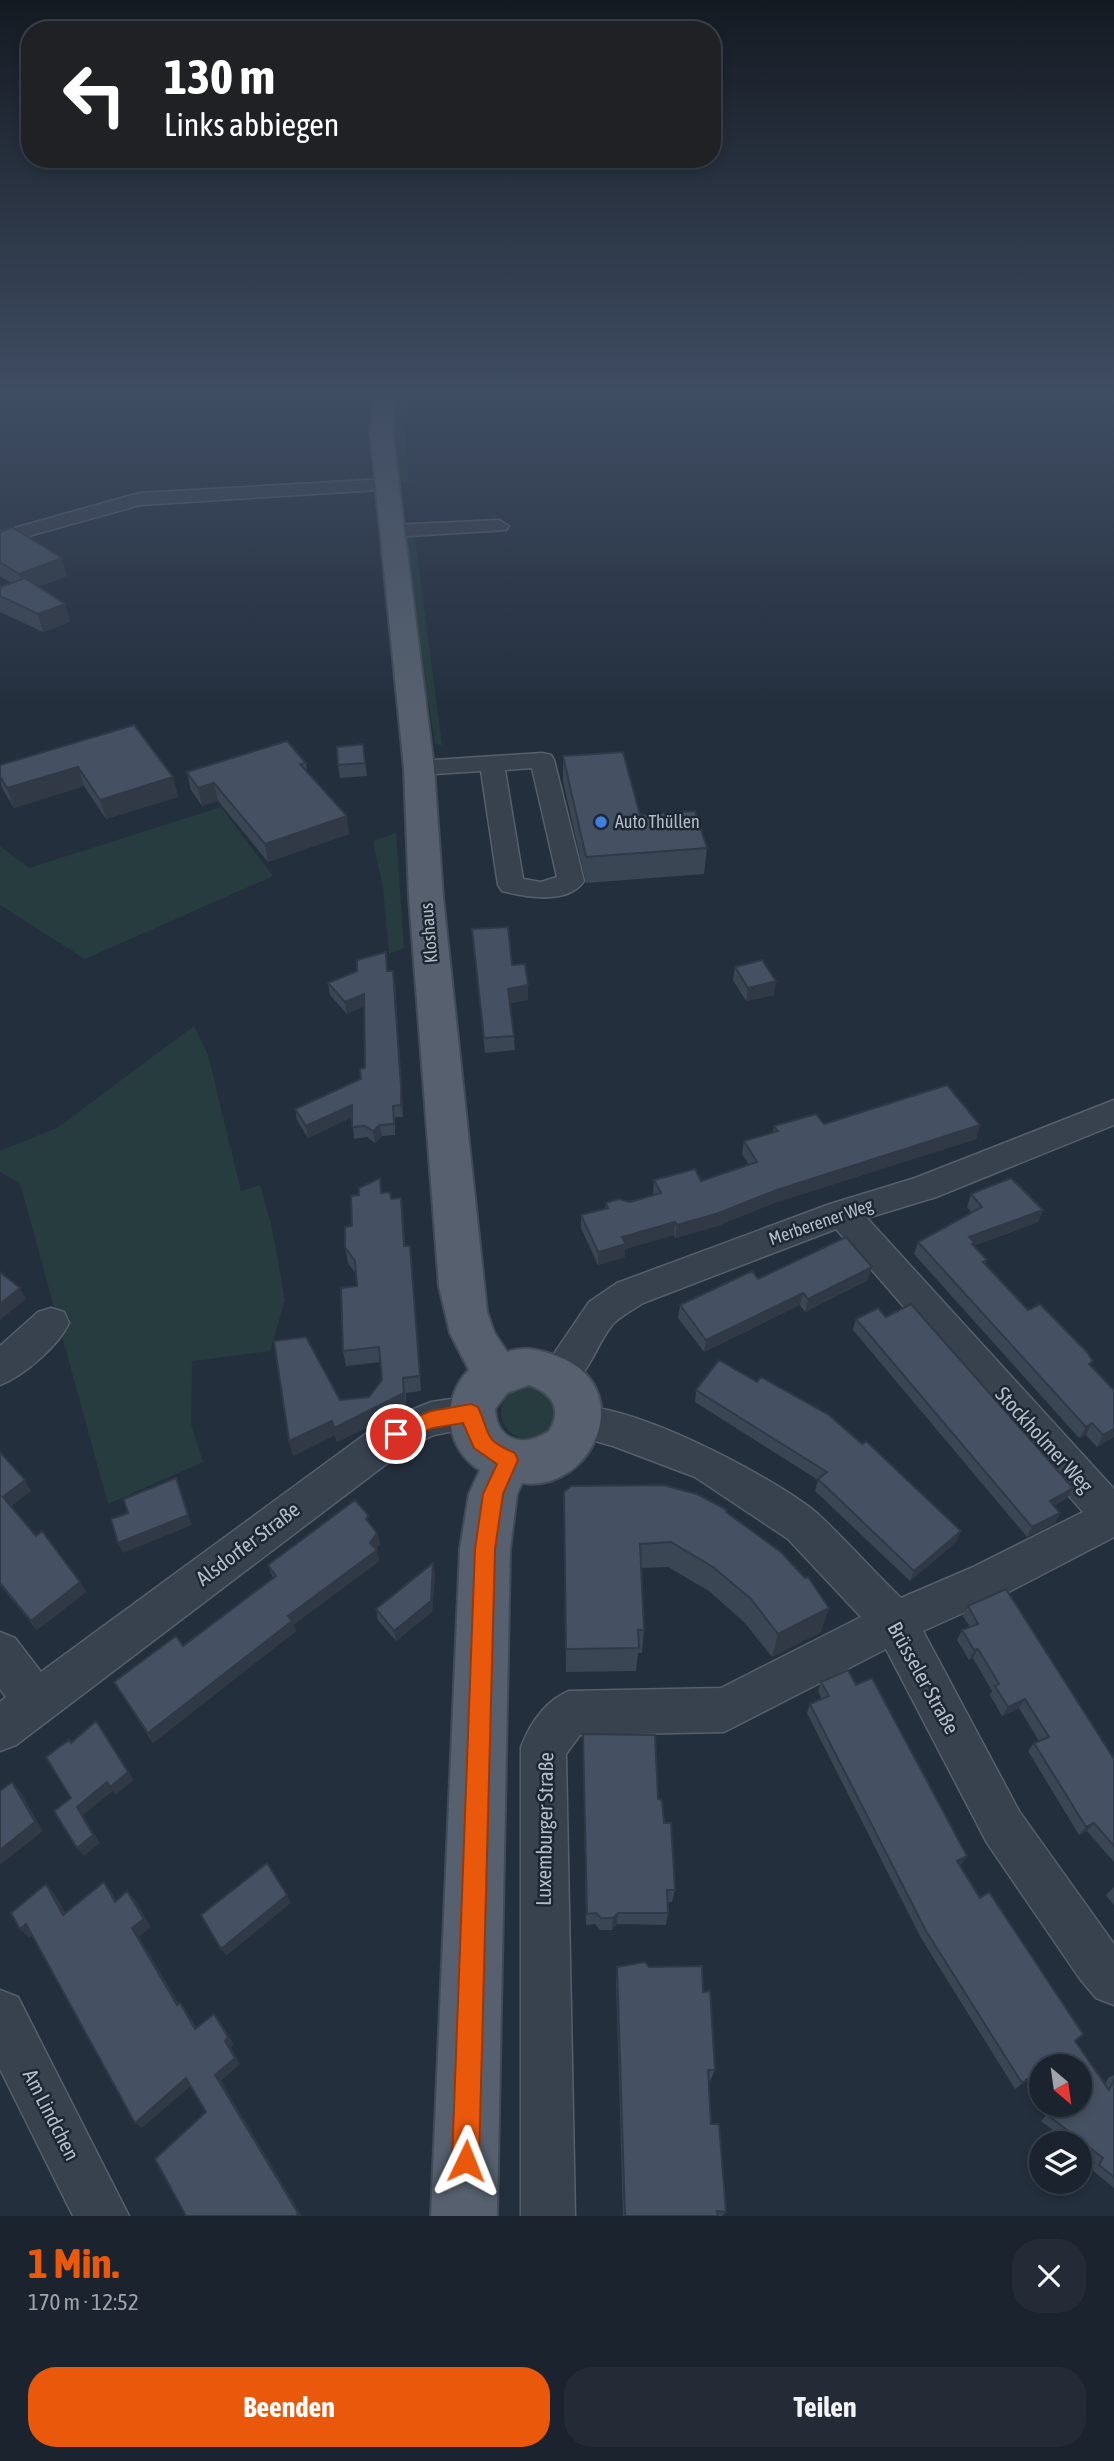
<!DOCTYPE html>
<html lang="de">
<head>
<meta charset="utf-8">
<style>
	body { margin:0; font-family:"Asap Condensed",sans-serif; background:#242b36; color:#f1f3f6; height:100vh; display:flex; flex-direction:column; font-size:26px; white-space:nowrap }
	* { box-sizing:border-box; margin:0 }
	p { font-size:23px; color:#a0a4aa }
	.icon { flex:none; width:38px; height:38px; fill:none; stroke:currentColor; stroke-width:2; stroke-linecap:round; stroke-linejoin:round }
	.map { position:relative; height:2216px; overflow:hidden }
	.sheet { display:flex; flex-direction:column; background:#1b232e; flex:1 }
	.sheet>* { flex:none }
	.top-card { position:absolute; left:21px; top:21px; width:700px; height:147px; border-radius:28px; box-shadow:0 4px 10px #0003,0 0 0 2px #39404a; background:#202124; color:#fff; overflow:hidden }
	.needle { width:46px; rotate:151deg }
	.buttons { position:absolute; left:1029px; top:2054px; display:grid; gap:14px }
	.buttons a { display:grid; place-items:center; width:63px; height:63px; border-radius:50%; background:#1b232e; box-shadow:0 4px 10px #0003,0 0 0 2px #39404a; font-size:35px }
	.pin { position:absolute; display:grid; place-items:center; width:60px; height:60px; color:#fff; margin:-30px; border:4px solid #fff; border-radius:50%; box-shadow:0 2px 7px #0007 }
	.me { position:absolute; width:77px; margin:-38px; rotate:2deg; stroke-linejoin:round; filter:drop-shadow(0 0 5px #0008) }
	.turn { display:flex; align-items:center; gap:24px; height:147px; padding:0 28px; font-size:32px }
	.turn .icon { width:91px; height:91px; stroke-width:2.5 }
	.turn b { display:block; font-size:49px; line-height:60px }
	.round { display:grid; place-items:center; flex:none; width:74px; height:74px; border-radius:28px; background:#242b36 }
	.overview { display:flex; align-items:center; justify-content:space-between; height:119px; padding:0 28px }
	h1 { font-size:42px; font-weight:700; line-height:52px; color:#ea580c }
	.cta { display:flex; gap:14px; margin-top:auto; padding:14px 28px }
	.cta a { flex:1; height:80px; border-radius:28px; background:#ea580c; color:#fff; font-size:28px; font-weight:700; line-height:80px; text-align:center }
	.cta a+a { background:#242b36; color:#f1f3f6 }
	.map>svg:first-child { display:block }
</style>
</head>
<body>
<div class="map">
<svg width="1114" height="2216" viewBox="0 0 1114 2216">
	<rect width="100%" height="100%" fill="#242f3e"/>
	<path fill="#263c3f" d="M399,394H412L405,425L409,482L400,480L392,422L399,407Z
		M405,538H415L442,745L435,744L429,705L418,674Z
		M221,807L273,876L85,959L0,905V846L29,868Z
		M396,833L404,948L389,954L383,887L373,841Z
		M194,1026L208,1055L241,1191L260,1185L272,1228L285,1300L270,1351L192,1361L191,1424L203,1462L108,1504L20,1183L0,1172V1151L57,1128Z
		M501 1412a27 27 0 1 1 54 0a27 27 0 1 1-54 0Z"/>
	<g fill="none" stroke-linecap="round" stroke-linejoin="round">
		<defs>
			<path id="minor" d="M387,479L396,485L394,489L140,505L0,544V532L139,493Z
				M499,520L509,526L506,530L393,537L383,531L393,525Z
				M542,753L551,755L554,760L584,881C568,905 525,897 502,891L498,885L481,771L419,775L410,773L407,768L410,763L419,761ZM532,768L557,877L541,882L523,879L505,770Z
				M1114,1100V1125L936,1197L867,1218L1114,1489V1537L1001,1596L923,1631L1019,1811L1114,1944V2005L1096,1998L1080,1979L987,1843L886,1649L724,1732L580,1735L566,1754L575,2216H521V1747C530,1724 545,1701 569,1691L721,1688L861,1617L788,1539L695,1477L613,1446L567,1433L561,1421L567,1409C615,1392 779,1480 818,1514C847,1541 873,1571 901,1598L971,1568L1083,1512L836,1229L643,1303C634,1309 623,1315 615,1322C593,1344 585,1400 547,1386L541,1375L547,1364L589,1302L617,1283L830,1204L915,1178Z
				M51,1308L64,1312L69,1323C58,1346 24,1376 0,1385V1346L38,1312Z
				M471,1396L484,1401L490,1413L484,1425L434,1435L410,1446L16,1745L0,1751V1702L6,1697L0,1689V1632L15,1638L41,1672L382,1422L431,1402Z
				M0,1990L18,1997L129,2216H73L0,2069Z"/>
			<path id="major" d="M375,394H395L392,430L434,768L443,897L487,1312L494,1332L507,1352C525,1346 536,1349 554,1355C641,1384 594,1493 522,1483L517,1494L510,1549L497,2216H431L460,1549L469,1494L480,1470C445,1450 440,1398 469,1370L450,1333L439,1286L409,897L404,768L370,430ZM529,1385C552,1393 563,1409 549,1431C524,1448 497,1442 495,1409L507,1393Z"/>
		</defs>
		<use href="#minor" stroke="#565f6c" stroke-width="3"/>
		<use href="#major" stroke="#414a57" stroke-width="4"/>
		<use href="#minor" fill="#38414e" fill-rule="evenodd"/>
		<use href="#major" fill="#56606e" fill-rule="evenodd"/>
	</g>
	<path fill="#3b4654" d="M0,532L67,576L38,587L65,604L70,622L43,632L0,612V587L11,583L0,576Z
		M134,725L173,777L178,797L106,819L84,786L14,808L1,786L0,765Z
		M363,744L367,776L340,778L338,765Z
		M563,756L640,815L707,848L704,874L586,883L563,781Z
		M306,763L307,771L349,834L268,862L218,801L202,806L191,790L187,772Z
		M472,929L512,965L528,1000L510,1003L514,1036L515,1050L485,1053Z
		M735,967L774,995L746,1001L733,980Z
		M388,971L395,982L402,1098L403,1117H395V1135L382,1136L375,1143L367,1137L354,1139L352,1117L308,1138L297,1120L295,1109L361,1079L365,1068L364,1006L347,1014L330,995L328,983Z
		M824,1124L980,1125L976,1139L774,1203L717,1226L675,1238L674,1235L625,1249V1257L598,1265L581,1228V1215L605,1208L606,1203L630,1202L654,1195L653,1193L654,1180L701,1181L749,1165L742,1154L744,1141L773,1133L774,1126Z
		M380,1178L382,1193L391,1199L403,1214L405,1246H410L421,1391L406,1393V1408L337,1442L335,1435L293,1456L340,1400L369,1397L382,1380L381,1362L346,1366L343,1351L357,1286L356,1274L348,1263L345,1247L352,1226L359,1195Z
		M971,1194L1043,1210L1038,1222L973,1246L987,1260L985,1264L1028,1310L1091,1366L1114,1437L1097,1447L1086,1435L1079,1438L914,1254L918,1242L972,1213L967,1207Z
		M758,1279L868,1280L805,1312L800,1305L704,1352L678,1318L680,1305Z
		M886,1317L1067,1498L1054,1506L1060,1513L1055,1523L1027,1537L853,1330L856,1319Z
		M696,1390L956,1542L910,1581L815,1491L818,1480L695,1402Z
		M0,1452L31,1491L11,1506L36,1536L80,1582L86,1592L37,1630L0,1585Z
		M727,1510V1513L821,1632L772,1657L745,1623L709,1591L668,1567L641,1568L644,1630L642,1653H638L636,1671L566,1672L564,1518Z
		M371,1526L377,1533L380,1544L376,1549L379,1561L293,1625L296,1631L153,1743L120,1692L273,1578L268,1565Z
		M435,1574L432,1612L396,1641L378,1620L376,1609Z
		M968,1606L1114,1759V1862L1087,1831L1079,1835L1028,1751L1034,1743L1039,1741L1019,1708L1002,1716L990,1695L992,1691L973,1658L969,1660L957,1640L962,1630L970,1627L963,1616Z
		M821,1682L962,1864L959,1865L980,1898L1075,2041L1105,2085L1108,2078L1114,2075V2188L1091,2169L1095,2162L1080,2151V2144H1071L1041,2121L1051,2110L1048,2105H1080L1041,2067V2097L1027,2080L1015,2089L921,1938L807,1713L810,1704L822,1699L818,1692Z
		M583,1734L664,1823L675,1890L672,1902H667L668,1913L666,1925L617,1924L612,1930H600L595,1924L586,1925Z
		M1114,1887V1905L1106,1895Z
		M617,1967H649L703,1992L715,2070L710,2081H708L711,2124L726,2212L722,2216H623L616,1981Z"/>
	<path fill="#303945" d="M62,558L67,576L24,592L19,574Z
		M65,604L70,622L43,632L38,614Z
		M78,767L84,786L14,808L7,788Z
		M173,777L178,797L106,819L100,800Z
		M214,783L218,801L202,806L198,788Z
		M347,816L349,834L268,862L265,844Z
		M393,971L402,1098L403,1117L401,1105Z
		M776,981L774,995L746,1001L748,988Z
		M528,985V1000L508,1003V989Z
		M364,994L365,1006L347,1014L345,1002Z
		M352,1105L353,1117L308,1138L306,1126Z
		M380,1125L382,1136L375,1143L373,1131Z
		M980,1125L976,1139L774,1203L717,1226L675,1238L677,1225L777,1190Z
		M401,1198L403,1214L406,1262L404,1246Z
		M1043,1210L1038,1222L971,1246L969,1237Z
		M675,1222L674,1235L625,1249V1257L598,1265V1252L622,1237Z
		M410,1246L412,1261L421,1391L420,1376Z
		M872,1267L868,1280L805,1312L808,1299Z
		M20,1288L26,1299L0,1320V1304Z
		M803,1293L800,1305L704,1352L706,1340Z
		M403,1378L406,1408L337,1442L334,1428Z
		M332,1421L335,1435L293,1456L289,1441Z
		M1092,1423L1086,1435L1079,1438L1086,1427Z
		M1114,1429V1437L1097,1447L1103,1435Z
		M176,1478L192,1525L123,1553L118,1543Z
		M25,1480L31,1491L9,1507L3,1497Z
		M1073,1488L1067,1498L1045,1511L1050,1501Z
		M1060,1513L1055,1523L1027,1537L1032,1527Z
		M961,1531L956,1542L910,1581L914,1571Z
		M377,1533L380,1544L374,1553L377,1550L379,1561L293,1625L296,1631L153,1743L148,1733L288,1616L370,1543Z
		M433,1563L435,1574L432,1612L396,1641L394,1631Z
		M80,1582L86,1592L37,1630L31,1621Z
		M829,1608L821,1632L772,1657L778,1634Z
		M978,1649L973,1658L969,1660L974,1650Z
		M1025,1699L1019,1708L1002,1716L1008,1707Z
		M96,1721L134,1780L115,1795L113,1791L83,1815L100,1843L84,1856L77,1848V1807Z
		M12,1782L20,1791L43,1831L0,1865V1850Z
		M1094,1823L1087,1831L1079,1835L1086,1827Z
		M967,1856L962,1864L951,1869L957,1861Z
		M104,1882L111,1891L122,1910L115,1902Z
		M46,1884L54,1893L72,1923L63,1915Z
		M127,1891L135,1900L151,1927L139,1937L184,2012L177,2005L132,1928Z
		M287,1895L291,1903L226,1956L221,1949Z
		M618,1913L617,1924L612,1930L613,1918Z
		M26,1924L35,1933L29,1938L20,1929Z
		M180,2003L186,2010L202,2036L195,2029Z
		M214,2014L220,2021L234,2044L231,2047L240,2064L221,2081L302,2216H296L215,2075L225,2041Z
		M186,2078L193,2084L142,2128L135,2123Z"/>
	<path fill="#455162" stroke="#303945" stroke-width="2" d="M12,527L62,558L19,574L0,562V532Z
		M25,578L65,604L38,614L0,596V587Z
		M134,725L173,777L100,800L78,767L7,788L0,776V765Z
		M287,741L306,763L300,764L347,816L265,844L214,783L198,788L187,772Z
		M363,744L365,763L338,765L337,747Z
		M623,752L640,815L695,811L707,848L586,857L563,756Z
		M508,927L512,965L525,964L528,985L508,989L514,1036L484,1038L472,929Z
		M386,952L387,971H393L401,1086V1105L393,1106L394,1124L380,1125L373,1131L365,1126L352,1127V1105L306,1126L295,1109L361,1079L360,1069L365,1068L364,994L345,1002L328,983L357,971V960Z
		M762,960L776,981L748,988L735,967Z
		M947,1085L980,1125L777,1190L719,1213L677,1225L675,1222L622,1237L626,1244L598,1252L581,1215L608,1208L606,1203L619,1199L630,1202L661,1193L654,1180L695,1169L701,1181L757,1162L744,1141L778,1131L774,1126L816,1114L824,1124Z
		M380,1178L381,1193L390,1192L391,1199L401,1198L404,1246H410L420,1376L403,1378L404,1393L334,1428L332,1421L289,1441L274,1341L306,1337L340,1400L369,1397L382,1380L379,1347L343,1351L341,1288L357,1286L355,1261L345,1247V1227L352,1226L351,1196L359,1195V1188Z
		M1011,1178L1043,1210L969,1237L974,1242L972,1244L987,1260L983,1262L1028,1310L1040,1304L1086,1351L1093,1361L1089,1364L1114,1390V1429L1103,1435L1092,1423L1086,1427L918,1242L982,1207L971,1194Z
		M846,1237L872,1267L808,1299L803,1293L706,1340L680,1305L752,1271L758,1279Z
		M0,1272L20,1288L0,1304Z
		M911,1304L1073,1488L1050,1501L1060,1513L1032,1527L856,1319L878,1308L886,1317Z
		M719,1360L757,1382L761,1377L829,1415L862,1444L866,1441L961,1531L914,1571L818,1479L827,1472L696,1390Z
		M0,1452L25,1480L3,1497L36,1536L42,1531L80,1582L31,1621L0,1583Z
		M176,1478L188,1515L118,1543L111,1519L128,1513L124,1499Z
		M663,1485L697,1494L727,1510L726,1512L781,1552L805,1578L808,1577L829,1608L778,1634L751,1599L713,1567L671,1542L640,1544L644,1630H638L639,1648L566,1649L564,1492L571,1486Z
		M355,1500L369,1516L366,1519L377,1533L370,1543L377,1550L288,1616L292,1621L148,1733L114,1682L176,1636L183,1646L276,1576L268,1565Z
		M433,1563L431,1601L394,1631L376,1609Z
		M1006,1589L1114,1759V1846L1094,1823L1086,1827L1034,1743L1049,1737L1025,1699L1008,1707L995,1686L999,1684L978,1649L974,1650L962,1630L978,1624L968,1606Z
		M848,1670L856,1685L872,1678L967,1856L957,1861L980,1898L989,1892L1083,2034L1075,2041L1109,2090L1114,2079V2177L1099,2165L1103,2158L1049,2116L1059,2105H1080V2067H1041V2084L1034,2074L1022,2083L926,1931L810,1704L829,1696L821,1682Z
		M96,1721L128,1772L110,1787L107,1782L77,1807L93,1835L77,1848L54,1811L71,1798L46,1757L69,1740L71,1743Z
		M583,1734L655,1735L658,1799L662,1800L664,1823H671L675,1890H667L668,1913H618L613,1918H601L596,1913L587,1914Z
		M12,1782L35,1822L0,1850V1791Z
		M267,1863L287,1895L221,1949L201,1915Z
		M104,1882L115,1902L127,1891L144,1919L132,1928L177,2005L180,2003L195,2029L214,2014L228,2037L225,2041L235,2058L215,2075L298,2213L296,2216H186L155,2159L206,2112L186,2078L135,2123L26,1924L20,1929L11,1913L46,1884L63,1915Z
		M645,1962L649,1967L702,1966L703,1992L710,1991L715,2070H708L711,2124H719L726,2212L717,2211L718,2216H625L617,1967Z"/>
	<linearGradient id="sky" x2="0" y2="1"><stop stop-color="#141a22"/><stop offset="0.56" stop-color="#3f4d63"/><stop offset="1" stop-color="#3f4d63" stop-opacity="0"/></linearGradient>
	<rect width="1114" height="705" fill="url(#sky)"/>
	<path fill="#ea580c" stroke="#983908" stroke-width="2" d="M471,1404L478,1407C491,1435 482,1439 515,1453L518,1460L503,1494L495,1549L479,2161L475,2171L466,2175L456,2171L452,2161L475,1549L483,1494L497,1464L474,1448L463,1423L433,1428L396,1442L389,1440L386,1434L389,1428L431,1411Z"/>
	<circle fill="#3f7fe0" stroke="#1d2633" stroke-width="2.5" cx="601" cy="822" r="7"/>
	<g text-anchor="middle" stroke-width="5" stroke-linejoin="round" paint-order="stroke">
		<g font-size="18" fill="#b4bcc9" stroke="#1d2633" text-anchor="start">
			<text x="615" y="828">Auto Thüllen</text>
		</g>
		<g font-size="18" fill="#b4bcc9" stroke="#1d2633">
			<text transform="translate(429 933) rotate(-95)" y="6">Kloshaus</text>
			<text transform="translate(821 1222) rotate(-19)" y="6">Merberener Weg</text>
		</g>
		<g font-size="21" fill="#b4bcc9" stroke="#1d2633">
			<text transform="translate(1044 1440) rotate(48)" y="7">Stockholmer Weg</text>
			<text transform="translate(248 1544) rotate(-37)" y="7">Alsdorfer Straße</text>
			<text transform="translate(923 1678) rotate(61)" y="7">Brüsseler Straße</text>
			<text transform="translate(545 1829) rotate(-89)" y="7">Luxemburger Straße</text>
			<text transform="translate(51 2115) rotate(63)" y="7">Am Lindchen</text>
		</g>
	</g>
</svg>
<div class="buttons">
<a><svg class="needle" viewBox="-14 -14 28 28"><path d="M0-13l5 13h-10z" fill="#e53935"/><path d="M0 13l5-13h-10z" fill="#a0a4aa"/></svg></a>
<a><svg class="icon" aria-label="layers" viewBox="0 0 24 24"><path d="M12 4l9 5-9 5-9-5zM3 14l9 5 9-5"/></svg></a>
</div>
<div class="pin" style="left:396px;top:1434px;background:#d93025"><svg class="icon" aria-label="arrive" viewBox="0 0 24 24"><path d="M6 21V4h12l-3 4 3 4H6"/></svg></div>
<svg class="me" style="left:466px;top:2161px" viewBox="-20 -20 40 40"><path d="M0-17L14 15 0 8-14 15z" fill="#ea580c" stroke="#fff" stroke-width="4"/></svg>
<div class="top-card">
<div class="turn"><svg class="icon" aria-label="left" viewBox="0 0 24 24"><path d="M17 20v-9H6M10 6l-5 5 5 5"/></svg><div><b>130 m</b>Links abbiegen</div></div>
</div>
</div>
<section class="sheet">
<div class="overview"><div><h1>1 Min.</h1><p>170 m · 12:52</p></div><a class="round"><svg class="icon" aria-label="close" viewBox="0 0 24 24"><path d="M6 6l12 12M18 6L6 18"/></svg></a></div>
<div class="cta"><a>Beenden</a><a>Teilen</a></div>
</section>
</body>
</html>
